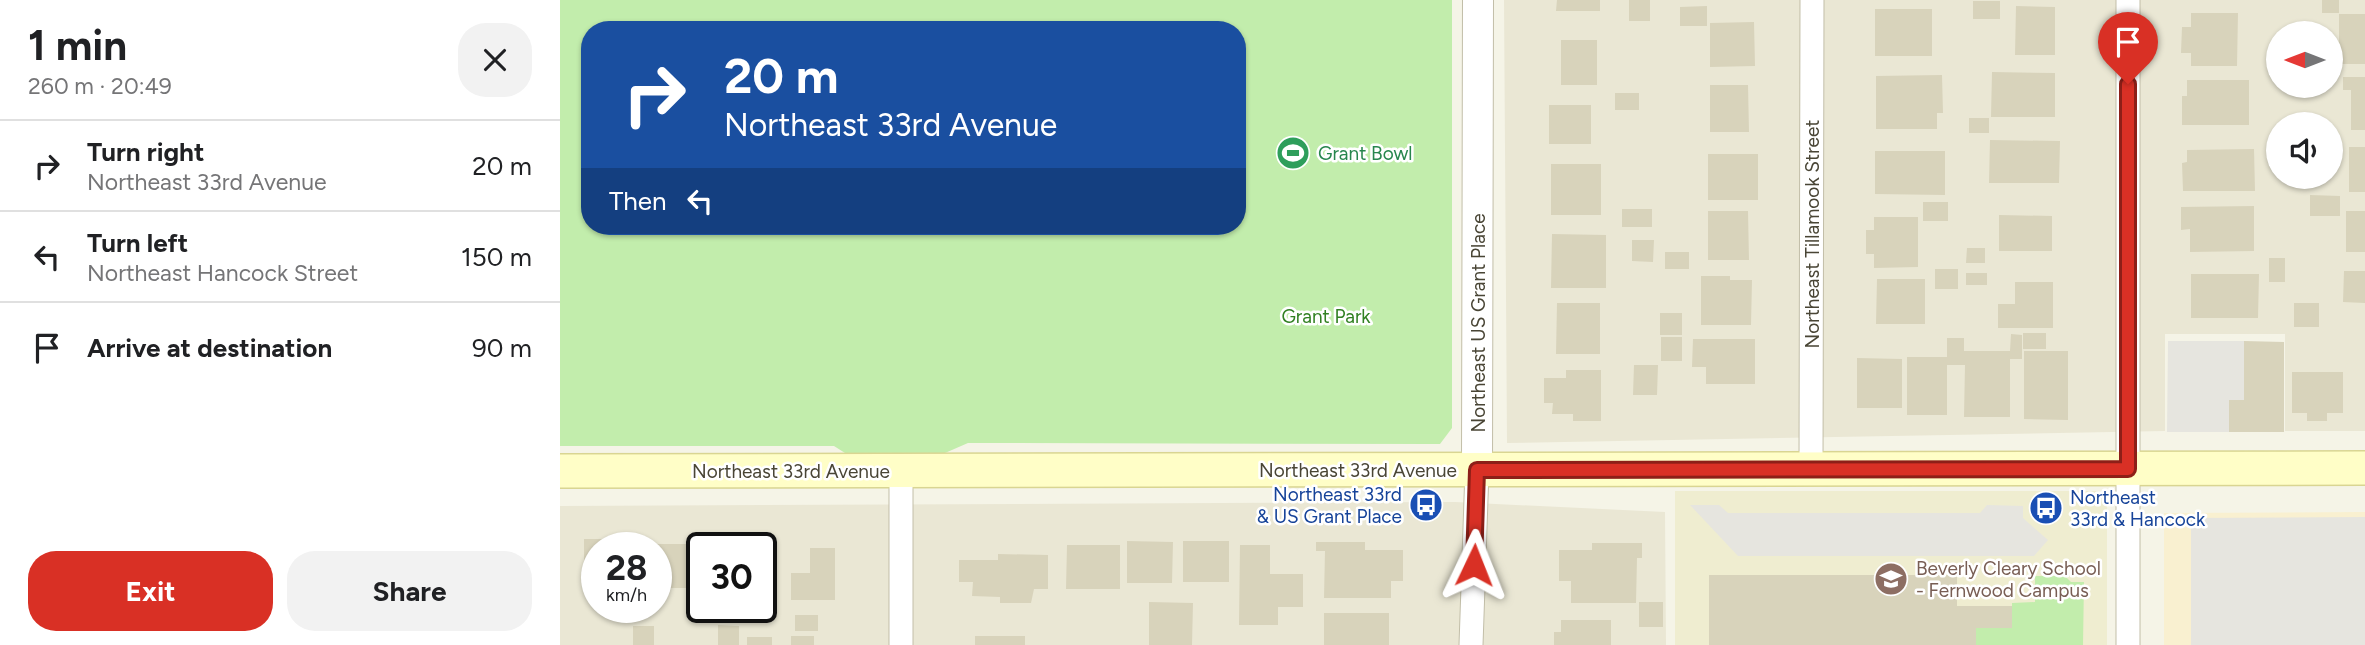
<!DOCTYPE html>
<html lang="en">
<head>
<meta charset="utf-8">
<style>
	body { margin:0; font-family:Figtree,sans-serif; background:#f2f2f2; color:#202124; height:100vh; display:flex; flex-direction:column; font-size:26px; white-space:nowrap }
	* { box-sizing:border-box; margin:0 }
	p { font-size:23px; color:#757577 }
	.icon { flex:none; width:38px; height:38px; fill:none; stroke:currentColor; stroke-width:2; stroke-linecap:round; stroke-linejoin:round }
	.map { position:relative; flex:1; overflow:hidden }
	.details { display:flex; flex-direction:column; background:#fff; width:560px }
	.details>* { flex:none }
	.hud { position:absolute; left:21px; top:21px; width:665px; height:214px; border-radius:28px; box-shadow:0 2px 5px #0004; background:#1a4fa0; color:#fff; overflow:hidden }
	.needle { width:46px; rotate:270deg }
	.buttons { position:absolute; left:1706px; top:21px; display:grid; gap:14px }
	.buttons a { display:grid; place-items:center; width:77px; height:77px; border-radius:50%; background:#fff; box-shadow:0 2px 5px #0004; font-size:35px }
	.speed { position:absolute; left:21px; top:532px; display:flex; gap:14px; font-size:35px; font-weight:700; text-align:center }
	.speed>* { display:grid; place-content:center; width:91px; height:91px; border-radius:50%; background:#fff; box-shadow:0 2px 5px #0004; line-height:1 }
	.speed small { font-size:18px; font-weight:400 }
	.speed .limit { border:4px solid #111; border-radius:10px; background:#fff; color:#111 }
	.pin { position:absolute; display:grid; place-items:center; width:60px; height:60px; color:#fff; margin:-72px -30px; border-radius:50% 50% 50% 0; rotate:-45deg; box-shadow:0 0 7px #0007 }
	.pin .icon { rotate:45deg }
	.me { position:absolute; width:77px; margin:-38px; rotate:2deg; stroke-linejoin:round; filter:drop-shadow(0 0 5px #0008) }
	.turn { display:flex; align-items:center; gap:24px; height:147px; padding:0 28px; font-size:32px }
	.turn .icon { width:91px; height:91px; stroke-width:2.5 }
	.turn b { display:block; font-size:49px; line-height:60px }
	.then { display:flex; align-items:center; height:66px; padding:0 28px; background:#0003; gap:14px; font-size:26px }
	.round { display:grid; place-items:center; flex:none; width:74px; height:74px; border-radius:28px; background:#f2f2f2 }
	.summary { display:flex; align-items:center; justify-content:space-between; height:119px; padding:0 28px }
	h1 { font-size:42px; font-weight:700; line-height:52px }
	.action { display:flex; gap:14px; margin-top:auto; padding:14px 28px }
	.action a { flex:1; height:80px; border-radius:28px; background:#d93025; color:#fff; font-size:28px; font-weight:700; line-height:80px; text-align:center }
	.action a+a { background:#f2f2f2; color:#202124 }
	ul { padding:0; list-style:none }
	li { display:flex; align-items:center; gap:21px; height:91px; padding:0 28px; border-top:2px solid #e0e0e0 }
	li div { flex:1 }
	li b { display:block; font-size:26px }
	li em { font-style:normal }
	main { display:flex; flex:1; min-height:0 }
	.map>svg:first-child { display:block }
</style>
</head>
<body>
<main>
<section class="details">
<div class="summary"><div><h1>1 min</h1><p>260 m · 20:49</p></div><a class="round"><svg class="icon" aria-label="close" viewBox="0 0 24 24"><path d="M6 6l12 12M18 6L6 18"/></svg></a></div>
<ul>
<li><svg class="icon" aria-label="right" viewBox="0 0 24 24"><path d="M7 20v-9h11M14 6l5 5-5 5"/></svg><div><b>Turn right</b><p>Northeast 33rd Avenue</p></div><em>20 m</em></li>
<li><svg class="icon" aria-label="left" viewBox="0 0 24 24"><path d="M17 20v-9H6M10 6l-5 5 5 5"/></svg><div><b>Turn left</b><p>Northeast Hancock Street</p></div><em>150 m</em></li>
<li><svg class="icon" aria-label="arrive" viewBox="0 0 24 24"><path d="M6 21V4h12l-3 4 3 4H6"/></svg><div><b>Arrive at destination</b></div><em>90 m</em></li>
</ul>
<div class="action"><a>Exit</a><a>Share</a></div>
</section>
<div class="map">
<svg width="1805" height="645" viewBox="0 0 1805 645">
	<rect width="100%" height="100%" fill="#f5f4e7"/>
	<path fill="#eae7d4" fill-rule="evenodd" d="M944,0H1805V431H1725V334H1605V431L947,443ZM1718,33H1771V86H1718ZM1718,124H1771V177H1718Z
		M895,502L1105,512L1106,645H0V506ZM37,548H96V607H37ZM142,548H201V607H142Z"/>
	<path fill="#f9f0d0" d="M1805,512V645H1604V513Z"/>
	<path fill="#efedd0" d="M1115,491H1537L1544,495L1547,504V645H1115Z"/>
	<path fill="#c2edac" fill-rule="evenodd" d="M0,0H892V428L880,444L408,443L385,453H285L274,446H0ZM30,30H677V226H30Z
		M1475,576H1505L1511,582H1524L1523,645H1416V628H1452V603L1475,602Z"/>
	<path fill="#e6e5df" d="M1608,341H1684V400H1669V432H1607Z
		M1130,505H1159L1168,513H1420L1427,505L1463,506V518L1488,540L1474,556H1178Z
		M1805,517V645H1631V518Z"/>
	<path fill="#d8d3bb" d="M997,0H1040V11H996Z
		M1069,0H1090V21H1069Z
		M1762,0H1779V13H1762Z
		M1413,1H1440V19H1413Z
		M1147,6V26H1120V7Z
		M1456,6L1495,7V55H1455Z
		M1315,9H1372V56H1315Z
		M1631,13H1678L1677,66H1631V53H1621L1622,27H1631Z
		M1779,14H1805V64H1779Z
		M1194,22L1195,66L1150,67V23Z
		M1001,40H1037V85H1001Z
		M1432,72L1495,73V117H1431Z
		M1382,75L1383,113H1377V129H1316V76Z
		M1783,77H1805V130H1791V90H1783Z
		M1627,80H1689V125H1622V96H1627Z
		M1150,85H1188L1189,132H1150Z
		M1055,93H1079V110H1055Z
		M989,105H1031V144H989Z
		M1409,118H1429V133H1409Z
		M1430,140L1500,141L1499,183H1429Z
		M1789,147H1805V192H1789Z
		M1694,149L1695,191H1623L1622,163L1627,162V150Z
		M1315,151H1385V195L1315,194Z
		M1148,154H1198V200H1148Z
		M991,164H1041V215H991Z
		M1750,195L1780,196V216H1750Z
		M1363,202H1388V221H1363Z
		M1694,206V251L1630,252V229L1621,230V207Z
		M1062,209H1092V227H1062Z
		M1148,211H1188L1189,260H1148Z
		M1786,211H1805V252H1786Z
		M1439,215L1492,216V251H1439Z
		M1314,217H1358V267L1314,268V254H1306V230H1314Z
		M992,234L1046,235V288H991Z
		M1072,240H1094L1093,262L1072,261Z
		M1407,248H1425V263H1406Z
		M1105,252H1129V269H1105Z
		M1709,258H1725V282H1709Z
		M1375,269H1398V289H1375Z
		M1784,271H1805V303L1783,302Z
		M1406,273H1427V285H1406Z
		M1631,274H1699L1698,318H1631Z
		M1141,276H1170V280H1192L1191,325H1141Z
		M1317,279H1365V324H1316Z
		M1455,282H1493V328H1438V304H1455Z
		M997,303H1040V354H996Z
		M1734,303H1759V327H1734Z
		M1100,313H1122V335H1100Z
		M1463,333H1486V349H1463Z
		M1451,334L1462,335V359H1450V417H1404L1405,365H1387V415H1347V357H1387V338H1404V351H1450Z
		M1101,337H1122V361H1101Z
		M1133,339H1195V384H1146V367H1132Z
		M1684,341L1724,342V432H1669V400H1684Z
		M1464,351H1508V420L1464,419Z
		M1297,358L1342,359V408H1297Z
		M1074,365H1098L1097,395H1073Z
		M1006,370H1041V421H1013V414H992L993,403H984V378H1006Z
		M1732,372H1783V413H1767V421H1747V413H1732Z
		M172,536H215V582H201V548H172Z
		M24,539H51V548H37V601H28V561H24Z
		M567,541L613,542L612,583H567Z
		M623,541H669V582H623Z
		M756,542H805V550H843V581H831V598H764L765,551H756Z
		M1032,543H1082V558H1077L1076,603H1011V581H999V550H1032Z
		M97,544H147V548H142V588H97Z
		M507,545H560V589H506Z
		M680,545H710V574H743V607H718V625H679Z
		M250,548H275V600H231V573H250Z
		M438,554L488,555V589H474L471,603H440V597L412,596L413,582H399V560H438Z
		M1149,575H1397V606H1452V628H1416V645H1149Z
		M589,602L633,603L632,645H589Z
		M1079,602H1103V627H1079Z
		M764,613H829V645H764Z
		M235,615H258V631H235Z
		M1001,620H1051V645H994V632H1001Z
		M158,625L179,626V645H158Z
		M73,626H94V645H73Z
		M231,636H254V645H231Z
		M415,636H465V645H415Z
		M187,637H212V645H187Z"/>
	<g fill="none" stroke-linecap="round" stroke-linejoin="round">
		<defs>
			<path id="minor" d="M1568,0V645
				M1251,469L1252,0
				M341,470V645
				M911,645L917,470"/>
			<path id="tertiary" d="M917,470L918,0"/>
			<path id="secondary" d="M0,471L1805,468"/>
		</defs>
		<use href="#minor" stroke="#c2bea8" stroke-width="25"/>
		<use href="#tertiary" stroke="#c2bea8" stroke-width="32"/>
		<use href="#secondary" stroke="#d9d592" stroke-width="36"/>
		<use href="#minor" stroke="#fff" stroke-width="23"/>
		<use href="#tertiary" stroke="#fff" stroke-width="30"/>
		<use href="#secondary" stroke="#fffec7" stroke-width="33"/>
	</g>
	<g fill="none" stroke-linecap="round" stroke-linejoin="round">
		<defs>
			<path id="route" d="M914,565L917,470L1568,469V84"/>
		</defs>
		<use href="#route" stroke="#8d1f18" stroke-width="18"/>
		<use href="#route" stroke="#d93025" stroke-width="12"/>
	</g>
	<defs>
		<symbol id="stadium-disc" viewBox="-11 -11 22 22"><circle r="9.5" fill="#2e9e5b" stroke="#fff"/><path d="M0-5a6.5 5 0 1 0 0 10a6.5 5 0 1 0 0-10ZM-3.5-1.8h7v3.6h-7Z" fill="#fff"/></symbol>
		<symbol id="bus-disc" viewBox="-11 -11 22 22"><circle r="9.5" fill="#1a4fb4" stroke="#fff"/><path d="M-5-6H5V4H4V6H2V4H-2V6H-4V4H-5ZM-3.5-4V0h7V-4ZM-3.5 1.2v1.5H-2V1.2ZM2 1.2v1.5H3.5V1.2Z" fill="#fff"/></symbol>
		<symbol id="school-disc" viewBox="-11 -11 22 22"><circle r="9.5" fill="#8d6e63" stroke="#fff"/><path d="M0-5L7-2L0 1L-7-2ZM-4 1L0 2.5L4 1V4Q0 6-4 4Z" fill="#fff"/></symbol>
	</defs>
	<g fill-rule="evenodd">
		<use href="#stadium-disc" x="714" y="134" width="38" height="38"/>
		<use href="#bus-disc" x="847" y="486" width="38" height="38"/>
		<use href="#bus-disc" x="1467" y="489" width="38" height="38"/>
		<use href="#school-disc" x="1312" y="560" width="38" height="38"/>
	</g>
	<g text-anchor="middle" stroke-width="5" stroke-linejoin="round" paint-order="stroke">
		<g font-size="19" fill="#27864d" stroke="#fff" text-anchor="start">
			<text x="758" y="160">Grant Bowl</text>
		</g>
		<g font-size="19" fill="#494535" stroke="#fff">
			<text transform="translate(1252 234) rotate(-90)" y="7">Northeast Tillamook Street</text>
			<text transform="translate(918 323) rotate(-90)" y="7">Northeast US Grant Place</text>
			<text x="798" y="477">Northeast 33rd Avenue</text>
			<text x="231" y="478">Northeast 33rd Avenue</text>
		</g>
		<g font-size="19" fill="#318122" stroke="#fff">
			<text x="766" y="323">Grant Park</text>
		</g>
		<g font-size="19" fill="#164399" stroke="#fff" text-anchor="end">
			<text x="842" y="501">Northeast 33rd<tspan x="842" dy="22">&amp; US Grant Place</tspan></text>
			<text x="1510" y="504" text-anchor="start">Northeast<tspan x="1510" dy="22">33rd &amp; Hancock</tspan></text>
		</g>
		<g font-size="19" fill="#785e54" stroke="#fff" text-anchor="start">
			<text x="1356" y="575">Beverly Cleary School<tspan x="1356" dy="22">- Fernwood Campus</tspan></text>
		</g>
	</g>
</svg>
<div class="buttons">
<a><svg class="needle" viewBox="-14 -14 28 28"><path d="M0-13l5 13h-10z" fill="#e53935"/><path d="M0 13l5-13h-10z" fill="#757577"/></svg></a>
<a><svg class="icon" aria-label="sound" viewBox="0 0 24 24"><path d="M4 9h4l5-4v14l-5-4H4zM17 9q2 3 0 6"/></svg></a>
</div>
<div class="speed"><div>28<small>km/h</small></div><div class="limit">30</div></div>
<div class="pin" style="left:1568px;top:84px;background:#d93025"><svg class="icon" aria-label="arrive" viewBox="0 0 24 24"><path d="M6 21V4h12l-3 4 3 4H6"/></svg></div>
<svg class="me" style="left:914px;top:565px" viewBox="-20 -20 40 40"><path d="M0-17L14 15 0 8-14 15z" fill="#d93025" stroke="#fff" stroke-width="4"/></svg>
<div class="hud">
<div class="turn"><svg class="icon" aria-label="right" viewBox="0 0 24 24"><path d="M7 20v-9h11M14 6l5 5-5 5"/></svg><div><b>20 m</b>Northeast 33rd Avenue</div></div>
<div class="then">Then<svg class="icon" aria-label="left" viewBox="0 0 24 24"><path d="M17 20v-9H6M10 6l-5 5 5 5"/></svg></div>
</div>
</div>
</main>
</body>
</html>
